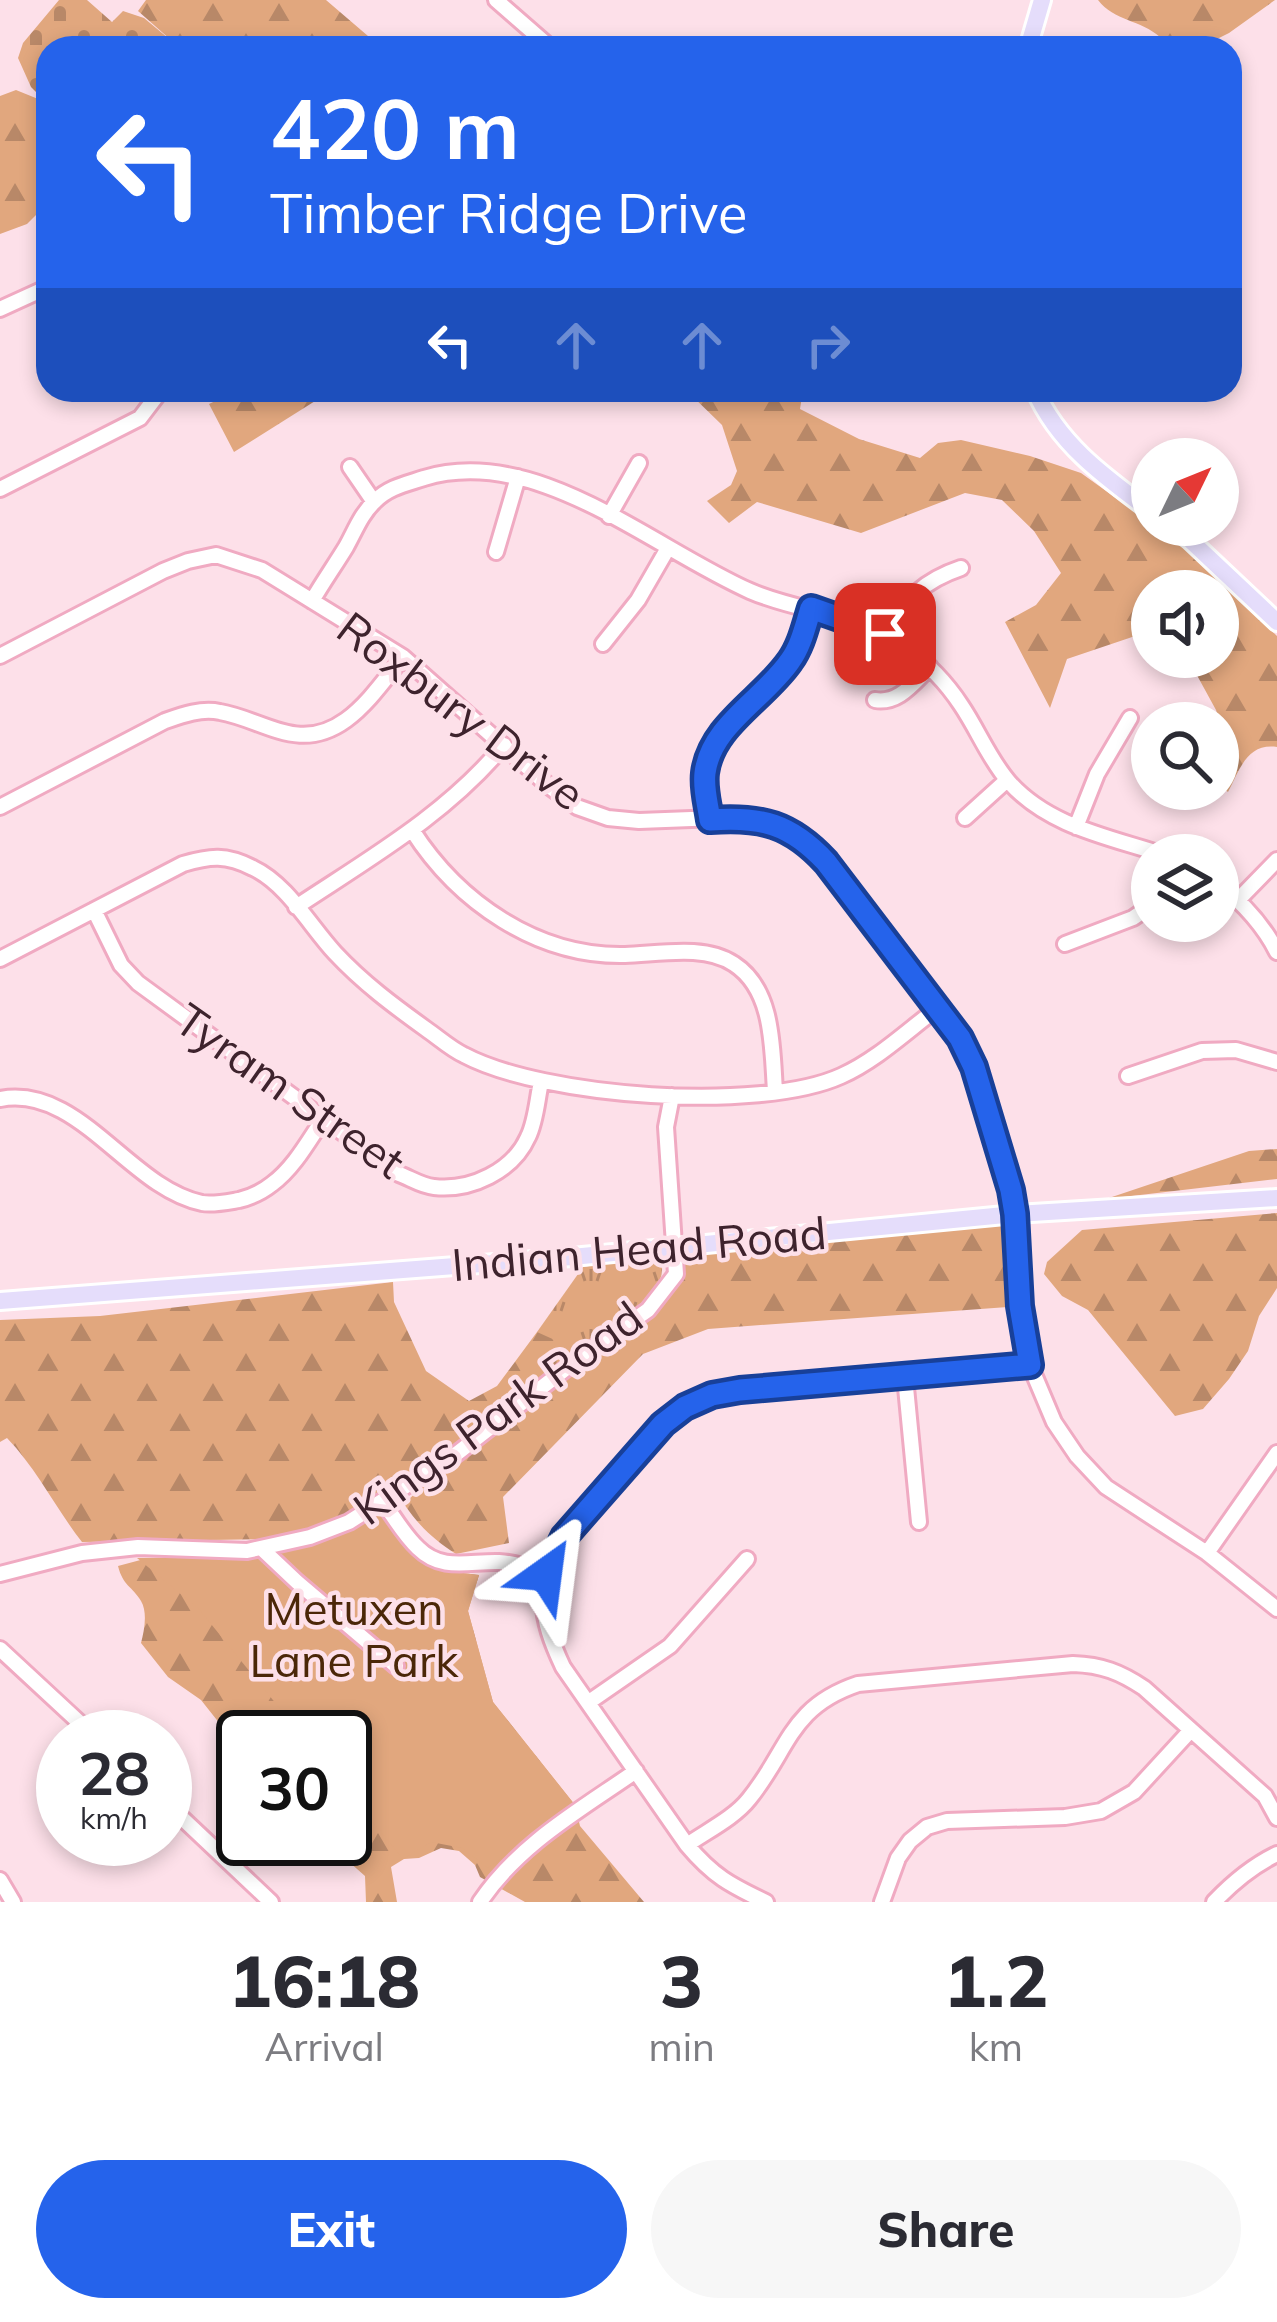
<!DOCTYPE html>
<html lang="en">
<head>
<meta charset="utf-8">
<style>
	body { margin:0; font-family:Mulish,sans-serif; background:#f7f7f7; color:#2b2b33; height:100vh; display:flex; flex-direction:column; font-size:45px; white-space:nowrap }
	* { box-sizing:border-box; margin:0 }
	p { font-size:39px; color:#7c7c81 }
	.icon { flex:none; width:66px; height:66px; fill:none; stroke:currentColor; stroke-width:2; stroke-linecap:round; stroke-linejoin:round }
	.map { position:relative; height:1902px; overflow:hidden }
	.panel { display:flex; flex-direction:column; background:#fff; flex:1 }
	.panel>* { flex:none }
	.hud { position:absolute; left:36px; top:36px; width:1206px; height:366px; border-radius:36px; box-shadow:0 6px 18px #0003; background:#2563eb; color:#fff; overflow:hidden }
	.needle { width:78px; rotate:47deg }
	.fabs { position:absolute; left:1131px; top:438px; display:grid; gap:24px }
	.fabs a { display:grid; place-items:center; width:108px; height:108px; border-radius:50%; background:#fff; box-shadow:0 6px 18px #0003; font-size:60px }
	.speed { position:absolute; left:36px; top:1710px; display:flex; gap:24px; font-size:60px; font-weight:700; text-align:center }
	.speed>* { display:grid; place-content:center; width:156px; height:156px; border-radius:50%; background:#fff; box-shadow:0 6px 18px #0003; line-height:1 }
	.speed small { font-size:30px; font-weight:400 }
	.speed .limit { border:6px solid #111; border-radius:18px; background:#fff; color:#111 }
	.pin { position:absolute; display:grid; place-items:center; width:102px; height:102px; color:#fff; margin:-51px; border-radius:24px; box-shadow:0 6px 18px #0006 }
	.me { position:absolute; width:132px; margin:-66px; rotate:31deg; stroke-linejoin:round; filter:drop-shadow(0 0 9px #0008) }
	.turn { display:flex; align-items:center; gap:42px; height:252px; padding:0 36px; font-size:54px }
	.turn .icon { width:156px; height:156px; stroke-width:2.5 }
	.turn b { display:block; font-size:84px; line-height:102px }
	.lanes { display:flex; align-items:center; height:114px; padding:0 36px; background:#0003; justify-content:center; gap:60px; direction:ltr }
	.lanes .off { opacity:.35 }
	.eta { display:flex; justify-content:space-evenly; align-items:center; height:204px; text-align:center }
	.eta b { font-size:72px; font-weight:800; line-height:84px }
	.cta { display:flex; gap:24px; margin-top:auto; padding:24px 36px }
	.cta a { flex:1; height:138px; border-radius:72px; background:#2563eb; color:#fff; font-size:48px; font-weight:800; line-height:138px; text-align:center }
	.cta a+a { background:#f7f7f7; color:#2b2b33 }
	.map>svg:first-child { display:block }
</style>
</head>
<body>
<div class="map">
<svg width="1277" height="1902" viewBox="0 0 1277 1902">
	<defs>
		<pattern id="grass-tufts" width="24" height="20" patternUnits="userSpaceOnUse" patternTransform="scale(3)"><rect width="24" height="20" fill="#e1a77e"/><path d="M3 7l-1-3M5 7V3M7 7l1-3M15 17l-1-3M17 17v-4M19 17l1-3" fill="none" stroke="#b88868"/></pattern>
		<pattern id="forest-firs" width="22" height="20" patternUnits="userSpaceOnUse" patternTransform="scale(3)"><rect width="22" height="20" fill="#e1a77e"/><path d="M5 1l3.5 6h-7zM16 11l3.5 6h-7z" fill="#b88868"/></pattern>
		<pattern id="cemetery-stones" width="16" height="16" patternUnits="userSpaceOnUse" patternTransform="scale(3)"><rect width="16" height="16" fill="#e1a77e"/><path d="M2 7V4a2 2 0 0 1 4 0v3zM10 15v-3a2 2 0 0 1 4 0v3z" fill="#b88868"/></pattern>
	</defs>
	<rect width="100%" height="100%" fill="#fde0e9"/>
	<path fill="url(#grass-tufts)" d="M646,1257L662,1265C663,1281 655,1291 645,1303L539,1384L537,1332L583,1267Z"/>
	<path fill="url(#forest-firs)" d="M146,0H326L382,48H180L138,11Z
		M1098,0H1275L1229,33L1199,48H1147L1160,37C1141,20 1114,21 1098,0Z
		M16,90L48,103V203L27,224L0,234V96Z
		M238,390H338L331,391L234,452L209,404Z
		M686,390H803L800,409L859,439L920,458L938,443L961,440L1030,456L1081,473L1184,547L1277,636V747C1247,743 1240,769 1228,792L1218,784V749L1226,740L1216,710L1187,657H1218V591H1152V635L1144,633L1067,659L1050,708L1005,622L1036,605L1061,573L1034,531L1002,500L965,493L861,533L757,502L729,523L707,501L731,485L737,471L722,425Z
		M1277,1149V1179L1106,1199L1249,1151Z
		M1277,1213V1288L1259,1316L1248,1351L1229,1379L1203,1409L1175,1416L1088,1310L1062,1296L1044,1274L1047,1262L1082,1230Z
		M1015,1214L1020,1306L708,1329L643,1354L503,1497L509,1543L456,1554C434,1540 419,1526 404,1504L455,1455L665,1290L676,1247Z
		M393,1282L394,1302L426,1371L469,1401L497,1386L537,1332L557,1341L539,1384L382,1496L331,1524L267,1539L82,1542C56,1509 37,1469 7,1438L0,1442V1320L100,1316Z
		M418,1557L442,1571L479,1575L468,1611L493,1702L575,1805L580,1826L644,1902H525L480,1877L475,1865L459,1851L441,1848L419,1858L404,1859L391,1867L397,1902H366L365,1876L323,1839H345V1737H243V1753L201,1700L168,1677L141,1643C144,1631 148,1613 141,1601C132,1586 123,1586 118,1566L148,1558Z"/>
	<path fill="url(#cemetery-stones)" d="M59,0H87L112,22L123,11L144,18L180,48H48V104L31,87L18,58L23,43Z"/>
	<path fill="#e1a77e" d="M382,1508C417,1555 417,1568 479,1575L468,1611L493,1702L575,1805L488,1868L462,1848L431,1842L403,1859L345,1788V1737H303L198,1608L137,1558L244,1557Z"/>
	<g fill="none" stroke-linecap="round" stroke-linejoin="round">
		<defs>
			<path id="minor" d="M496,0L551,48
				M0,309L48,287
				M350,467L374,502
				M0,489L140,418L159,393
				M609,516L639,463
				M496,552L518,477
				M312,601C323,582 335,565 346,547C355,531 361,514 375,501C389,487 406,484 424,478C536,444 651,547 750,591C800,613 859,613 904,646C926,662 946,682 961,705C978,730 989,759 1009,782C1049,827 1110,837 1164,855
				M885,634C903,600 925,580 961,568
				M603,644L638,600L668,548
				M0,656L163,571L188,561L216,555L262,570L403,657L550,787L577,807L608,818L639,821L744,817L776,824L807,842L826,862L939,1007L960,1038L974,1067L1011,1190L1015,1214L1020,1306L1030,1365L1054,1422L1077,1456L1106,1487L1207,1553L1277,1609
				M875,700C899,704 913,683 930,667
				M0,807L165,721C182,715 201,708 220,712C265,720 299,754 346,720C368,704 385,679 403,657
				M965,818L1007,780
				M710,820C708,805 703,788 705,773C710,725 764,699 790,662C801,646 805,627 811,609
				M1076,827L1097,774L1130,718
				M412,830C458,902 537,957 625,955C658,954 705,944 734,964C774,990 772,1048 775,1091
				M1218,883C1243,903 1263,924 1277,952
				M1238,900L1277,860
				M296,907C370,858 447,814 504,745
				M94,910L121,965L138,983L399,1174C410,1178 422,1186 434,1187C471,1191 513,1171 528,1137C536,1121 537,1100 541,1082
				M1065,944L1133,918L1152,905
				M0,959L183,864C210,856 226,854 253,868C287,884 310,926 335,953C363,983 394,1006 426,1029C439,1038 451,1049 464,1055C543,1097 759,1113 841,1076C877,1060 908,1030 939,1007
				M1128,1076L1202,1051L1236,1050L1277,1062
				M0,1099C79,1084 129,1188 202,1203C213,1205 227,1202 239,1200C251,1197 262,1192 272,1184C294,1168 309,1140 324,1118
				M905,1377L919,1522
				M383,1502C394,1517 404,1535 418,1548C442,1572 469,1561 499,1562C516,1563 530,1568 546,1574
				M261,1548L297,1582L396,1666
				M1207,1553L1277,1453
				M0,1574L82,1553L138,1547L247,1551L310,1537L349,1522L455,1455L577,1360L648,1310L676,1274L666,1127L672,1096
				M0,1649L95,1737
				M589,1702L670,1646L747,1559
				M165,1802L271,1902
				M687,1845C707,1831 734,1818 749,1799C789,1750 789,1707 858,1684L1073,1664C1102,1665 1120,1672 1144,1688L1265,1796L1277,1818
				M0,1880L13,1902
				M480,1902C519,1844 580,1810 636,1771
				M766,1902C730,1885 713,1876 687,1845L563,1667C539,1616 535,1587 564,1537L663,1424L685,1407L712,1395L740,1390L1030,1365
				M882,1902L898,1858L910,1841L927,1827L947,1821L1065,1817L1101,1811L1134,1792L1191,1730
				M1214,1902C1233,1882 1252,1866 1277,1854"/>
			<path id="major" d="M1028,48L1042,0
				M1035,390C1058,444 1106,478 1152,512
				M1170,525L1190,540L1277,622
				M0,1301L572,1257L1015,1214L1277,1198"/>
		</defs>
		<use href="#minor" stroke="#f0aac2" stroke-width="20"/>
		<use href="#major" stroke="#fff" stroke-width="22"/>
		<use href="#minor" stroke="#fff" stroke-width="14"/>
		<use href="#major" stroke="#e5ddfb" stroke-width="16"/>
	</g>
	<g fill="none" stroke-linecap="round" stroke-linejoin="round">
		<defs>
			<path id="route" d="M546,1574L564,1537L663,1424L685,1407L712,1395L740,1390L1030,1365L1020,1306L1015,1214L1011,1190L974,1067L960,1038L826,862C791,824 761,816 710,820C708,805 703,789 705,773C711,725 764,699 790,661C801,646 805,627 811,608L885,634"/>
		</defs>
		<use href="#route" stroke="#184099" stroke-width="30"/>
		<use href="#route" stroke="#2563eb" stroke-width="21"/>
	</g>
	<g text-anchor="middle" stroke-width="9" stroke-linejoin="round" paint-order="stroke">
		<g font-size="45" fill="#3e232d" stroke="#fde0e9">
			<text transform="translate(461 711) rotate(37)" y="16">Roxbury Drive</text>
			<text transform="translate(290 1091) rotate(35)" y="16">Tyram Street</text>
			<text transform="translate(639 1249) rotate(-5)" y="16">Indian Head Road</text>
			<text transform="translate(498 1413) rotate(-36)" y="16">Kings Park Road</text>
		</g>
		<g font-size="45" fill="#4b2708" stroke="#fde0e9">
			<text x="354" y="1625">Metuxen<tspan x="354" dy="52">Lane Park</tspan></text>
		</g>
	</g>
</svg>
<div class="fabs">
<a><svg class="needle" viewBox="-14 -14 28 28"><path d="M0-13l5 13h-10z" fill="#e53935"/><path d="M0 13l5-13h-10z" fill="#7c7c81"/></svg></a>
<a><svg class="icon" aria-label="sound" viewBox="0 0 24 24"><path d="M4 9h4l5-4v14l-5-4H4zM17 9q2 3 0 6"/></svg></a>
<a><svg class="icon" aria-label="search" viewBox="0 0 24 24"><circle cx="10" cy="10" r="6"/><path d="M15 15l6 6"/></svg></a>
<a><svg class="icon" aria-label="layers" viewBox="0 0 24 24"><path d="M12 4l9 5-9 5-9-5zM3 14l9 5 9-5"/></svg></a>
</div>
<div class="speed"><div>28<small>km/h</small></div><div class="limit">30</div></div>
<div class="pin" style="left:885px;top:634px;background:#d93025"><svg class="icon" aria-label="arrive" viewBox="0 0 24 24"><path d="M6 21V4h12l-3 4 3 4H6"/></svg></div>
<svg class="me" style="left:546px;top:1574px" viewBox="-20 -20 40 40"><path d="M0-17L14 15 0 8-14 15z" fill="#2563eb" stroke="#fff" stroke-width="4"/></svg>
<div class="hud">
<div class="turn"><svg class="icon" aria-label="left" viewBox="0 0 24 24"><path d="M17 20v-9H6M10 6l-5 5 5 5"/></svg><div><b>420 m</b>Timber Ridge Drive</div></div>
<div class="lanes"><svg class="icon" aria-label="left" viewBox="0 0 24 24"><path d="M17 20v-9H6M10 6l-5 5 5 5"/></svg><svg class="icon off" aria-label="ahead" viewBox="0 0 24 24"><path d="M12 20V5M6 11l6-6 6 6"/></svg><svg class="icon off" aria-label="ahead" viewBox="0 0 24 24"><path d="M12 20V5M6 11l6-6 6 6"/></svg><svg class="icon off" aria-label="right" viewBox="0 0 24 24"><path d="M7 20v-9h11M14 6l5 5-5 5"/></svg></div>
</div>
</div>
<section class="panel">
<div class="eta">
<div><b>16:18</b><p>Arrival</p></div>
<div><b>3</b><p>min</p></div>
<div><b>1.2</b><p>km</p></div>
</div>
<div class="cta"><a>Exit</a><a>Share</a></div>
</section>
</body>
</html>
